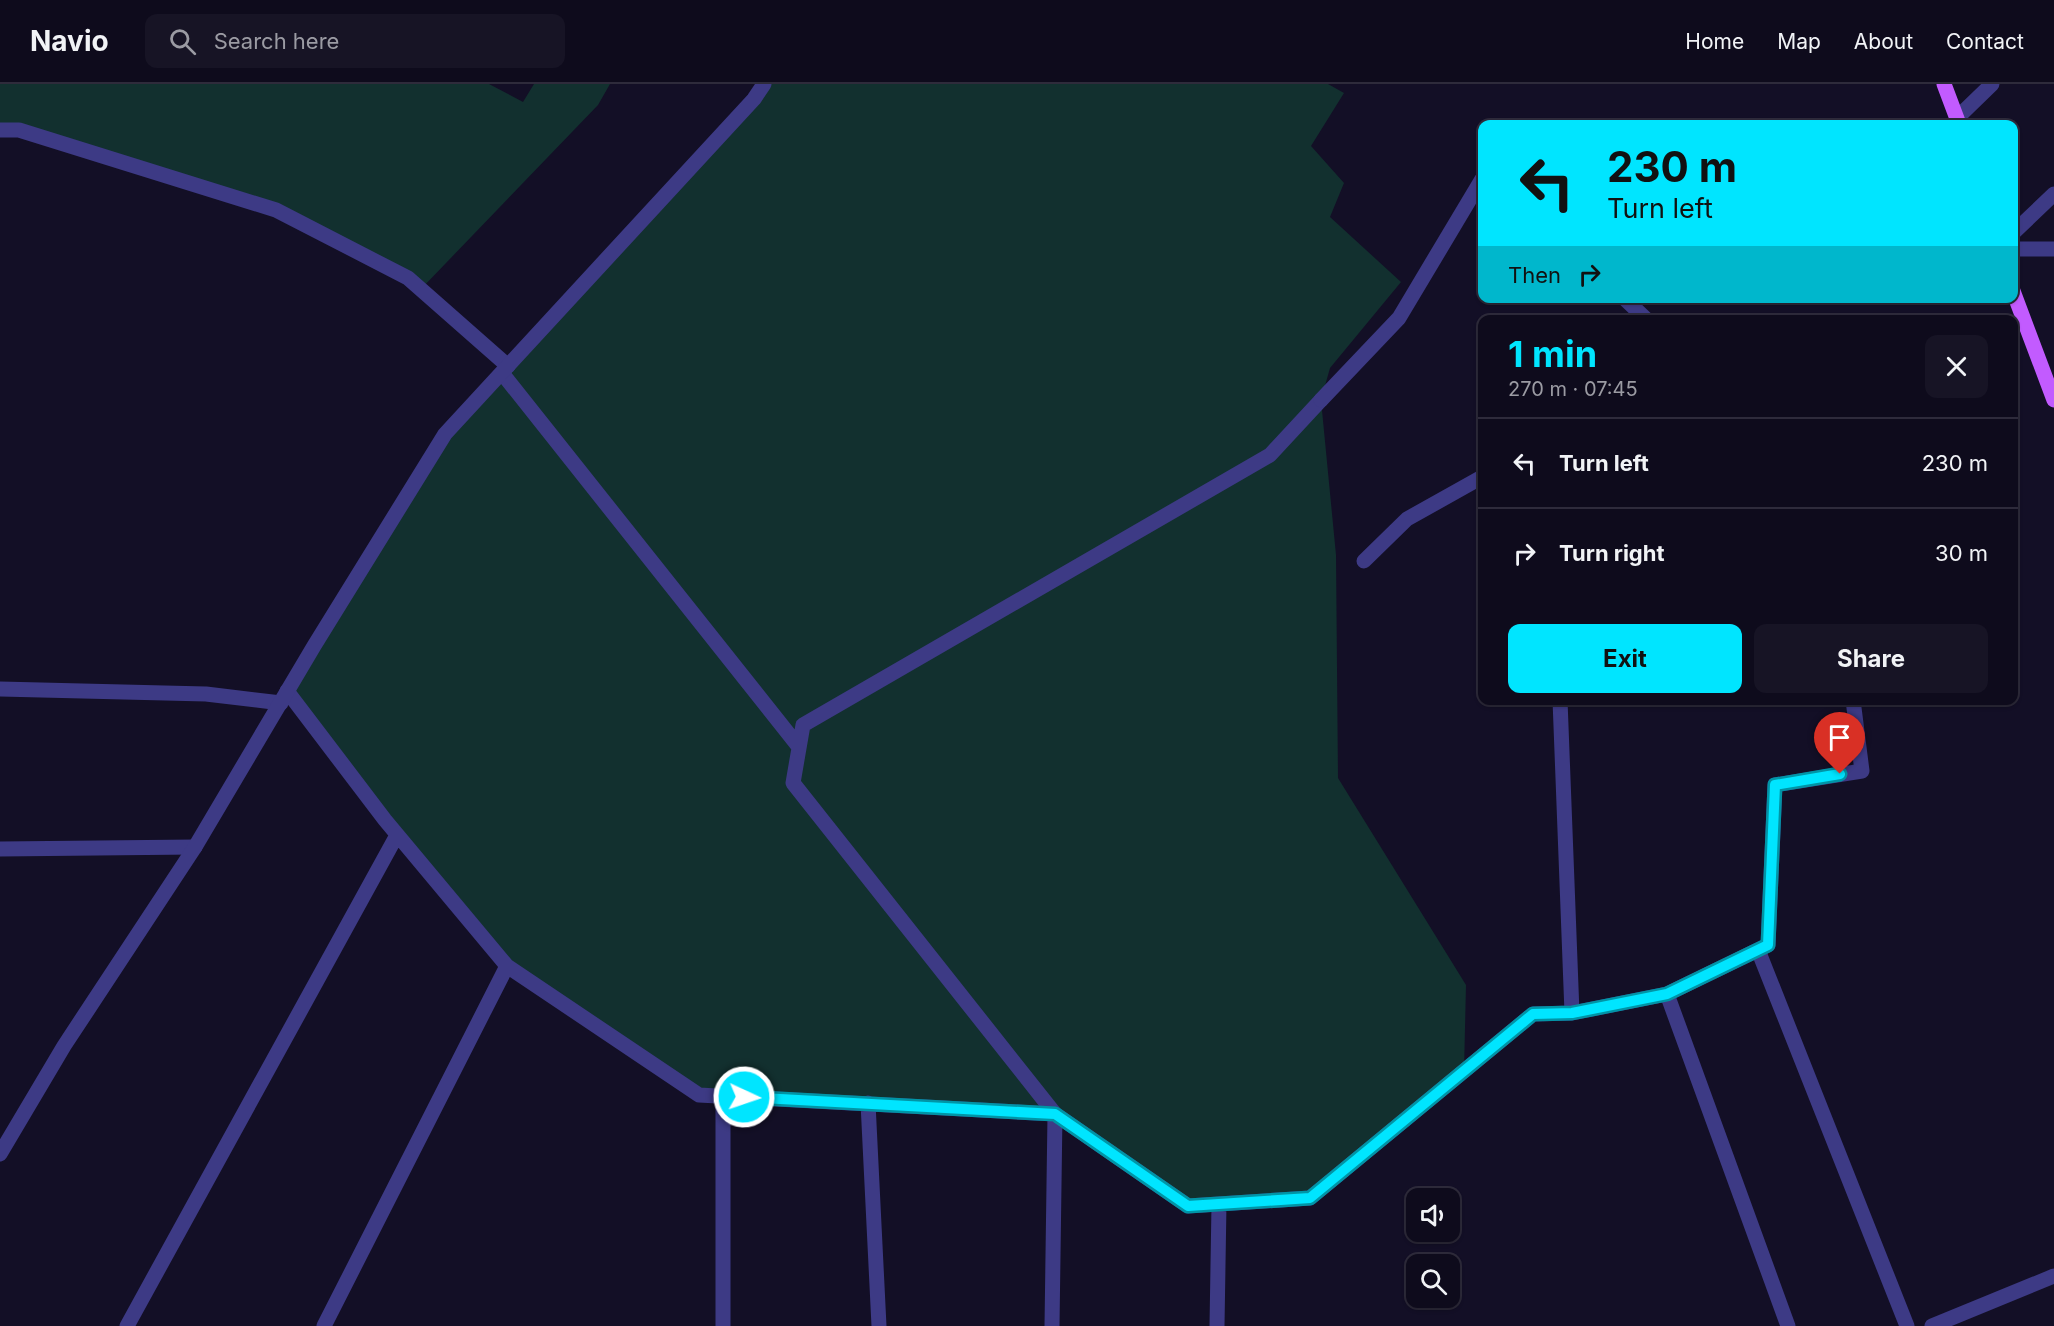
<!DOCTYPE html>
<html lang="en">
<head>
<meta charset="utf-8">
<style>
	body { margin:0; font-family:Inter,sans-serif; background:#171425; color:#f1f3f6; height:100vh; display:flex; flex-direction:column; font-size:22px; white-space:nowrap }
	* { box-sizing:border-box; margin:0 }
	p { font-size:20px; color:#9b9ba3 }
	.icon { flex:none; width:33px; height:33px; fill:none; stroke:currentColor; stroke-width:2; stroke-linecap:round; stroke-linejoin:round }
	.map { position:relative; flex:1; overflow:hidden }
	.side { position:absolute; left:1478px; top:231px; width:540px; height:390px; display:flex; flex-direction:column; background:#0e0b1c; border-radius:12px; box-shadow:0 2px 4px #0004,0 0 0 2px #2e2b3b }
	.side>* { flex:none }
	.guide { position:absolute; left:1478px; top:36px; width:540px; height:183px; border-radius:12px; box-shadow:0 2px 4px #0004,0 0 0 2px #2e2b3b; background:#00e5ff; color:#111; overflow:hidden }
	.tools { position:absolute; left:1406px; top:1104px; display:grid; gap:12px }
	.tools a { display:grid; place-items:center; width:54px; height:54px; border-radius:12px; background:#0e0b1c; box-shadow:0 2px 4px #0004,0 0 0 2px #2e2b3b; font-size:30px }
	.pin { position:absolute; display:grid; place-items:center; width:51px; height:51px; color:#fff; margin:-62px -26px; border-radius:50% 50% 50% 0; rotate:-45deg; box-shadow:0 0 6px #0007 }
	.pin .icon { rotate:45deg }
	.me { position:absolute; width:66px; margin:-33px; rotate:93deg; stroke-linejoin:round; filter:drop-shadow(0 0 4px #0008) }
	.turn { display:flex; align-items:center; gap:21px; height:126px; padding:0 30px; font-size:27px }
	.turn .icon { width:78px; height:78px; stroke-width:2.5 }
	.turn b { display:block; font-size:42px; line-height:51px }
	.then { display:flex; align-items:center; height:57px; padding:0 30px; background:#0003; gap:12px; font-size:22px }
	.round { display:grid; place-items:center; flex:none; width:63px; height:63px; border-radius:12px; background:#171425 }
	.head { display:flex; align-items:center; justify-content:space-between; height:102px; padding:0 30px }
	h1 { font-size:36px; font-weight:700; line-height:45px; color:#00e5ff }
	.action { display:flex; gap:12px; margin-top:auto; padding:12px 30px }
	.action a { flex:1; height:69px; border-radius:12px; background:#00e5ff; color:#111; font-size:24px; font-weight:700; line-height:69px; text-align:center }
	.action a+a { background:#171425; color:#f1f3f6 }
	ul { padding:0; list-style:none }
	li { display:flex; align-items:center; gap:18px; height:90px; padding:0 30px; border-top:2px solid #2e2b3b }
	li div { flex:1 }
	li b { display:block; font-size:22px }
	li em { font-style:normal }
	header { display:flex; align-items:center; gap:36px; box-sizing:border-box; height:84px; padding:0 30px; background:#0e0b1c; border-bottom:2px solid #2e2b3b }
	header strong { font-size:28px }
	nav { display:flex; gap:33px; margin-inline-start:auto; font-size:21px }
	.search { width:420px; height:54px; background:#171425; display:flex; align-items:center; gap:15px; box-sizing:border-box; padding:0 21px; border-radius:12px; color:#9b9ba3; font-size:22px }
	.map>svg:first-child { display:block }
</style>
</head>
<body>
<header>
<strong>Navio</strong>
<div class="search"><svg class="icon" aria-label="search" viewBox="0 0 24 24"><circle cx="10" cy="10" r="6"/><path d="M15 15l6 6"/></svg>Search here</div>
<nav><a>Home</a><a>Map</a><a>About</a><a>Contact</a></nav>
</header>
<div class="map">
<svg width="2054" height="1242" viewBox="0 0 2054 1242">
	<rect width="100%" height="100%" fill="#130f26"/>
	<path fill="#12302f" d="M0,0H489L523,18L534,0H610L598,21L421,205L276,126L0,46Z
		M764,0H1328L1344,9L1311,62L1344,99L1330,133L1401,198L1330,284L1321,316L1336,471L1338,694L1466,901L1464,987L1310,1114L1188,1122L1055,1030L699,1011L519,890L287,607L445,350Z"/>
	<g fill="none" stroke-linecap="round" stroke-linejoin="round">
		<path stroke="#3d3a85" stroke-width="15" d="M502,289L799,663
			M1055,1030L793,699L803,641L1270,371L1321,316"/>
		<path stroke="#3d3a85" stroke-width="15" d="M1957,34L1992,0
			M0,46H19L276,126L408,194L508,282
			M2013,149L2054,110
			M2013,165H2054
			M1624,214L1647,236
			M1321,316L1399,234L1482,95
			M1364,477L1407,435L1482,393
			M0,605L206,610L281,619
			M287,607L385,736L507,882L699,1011L1055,1030L1188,1122L1310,1114L1533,930L1572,929L1667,910L1768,861L1775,701L1862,687L1853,616
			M1560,616L1572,929
			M0,765L195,763
			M1758,866L1907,1242
			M1667,910L1788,1242
			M868,1019L879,1242
			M127,1242L397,751
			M324,1242L507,882
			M723,1242V1012
			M1052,1242L1055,1030
			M1217,1242L1219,1120
			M1932,1242L2054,1192"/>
		<path stroke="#3d3a85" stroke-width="15" d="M0,1070L64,962L195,763L314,562L445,350L754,15L764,0"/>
		<path stroke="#c25bff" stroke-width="15" d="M1944,0L1959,40
			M2013,207L2054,316"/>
	</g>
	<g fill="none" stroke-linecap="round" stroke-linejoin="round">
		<defs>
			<path id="route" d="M744,1013L1055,1030L1188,1122L1310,1114L1533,930L1572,929L1667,910L1768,861L1775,701L1840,690"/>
		</defs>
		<use href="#route" stroke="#0095a6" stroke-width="15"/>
		<use href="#route" stroke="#00e5ff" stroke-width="10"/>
	</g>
</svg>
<div class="tools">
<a><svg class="icon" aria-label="sound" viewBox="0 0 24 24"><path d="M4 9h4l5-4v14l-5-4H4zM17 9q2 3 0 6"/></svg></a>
<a><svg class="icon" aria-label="search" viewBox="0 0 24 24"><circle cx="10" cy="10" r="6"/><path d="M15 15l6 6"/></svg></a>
</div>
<div class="pin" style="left:1840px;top:690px;background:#d93025"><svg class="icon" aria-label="arrive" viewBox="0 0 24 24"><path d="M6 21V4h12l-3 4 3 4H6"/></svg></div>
<svg class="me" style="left:744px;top:1013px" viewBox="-20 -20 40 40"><circle r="17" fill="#00e5ff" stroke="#fff" stroke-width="3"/><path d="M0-11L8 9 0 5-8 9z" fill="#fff"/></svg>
<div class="guide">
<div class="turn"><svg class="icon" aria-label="left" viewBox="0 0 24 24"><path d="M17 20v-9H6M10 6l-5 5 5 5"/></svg><div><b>230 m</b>Turn left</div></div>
<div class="then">Then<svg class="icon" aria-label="right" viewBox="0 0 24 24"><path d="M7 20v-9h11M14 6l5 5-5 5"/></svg></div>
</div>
<section class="side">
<div class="head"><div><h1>1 min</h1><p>270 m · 07:45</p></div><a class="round"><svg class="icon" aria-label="close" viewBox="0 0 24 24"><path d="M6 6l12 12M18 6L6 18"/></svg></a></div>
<ul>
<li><svg class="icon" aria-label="left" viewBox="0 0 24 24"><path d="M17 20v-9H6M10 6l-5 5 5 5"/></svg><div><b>Turn left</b></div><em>230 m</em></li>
<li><svg class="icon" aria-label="right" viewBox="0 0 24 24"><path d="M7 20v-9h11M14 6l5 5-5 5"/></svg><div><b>Turn right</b></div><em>30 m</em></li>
</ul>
<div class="action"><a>Exit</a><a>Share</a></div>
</section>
</div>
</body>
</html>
